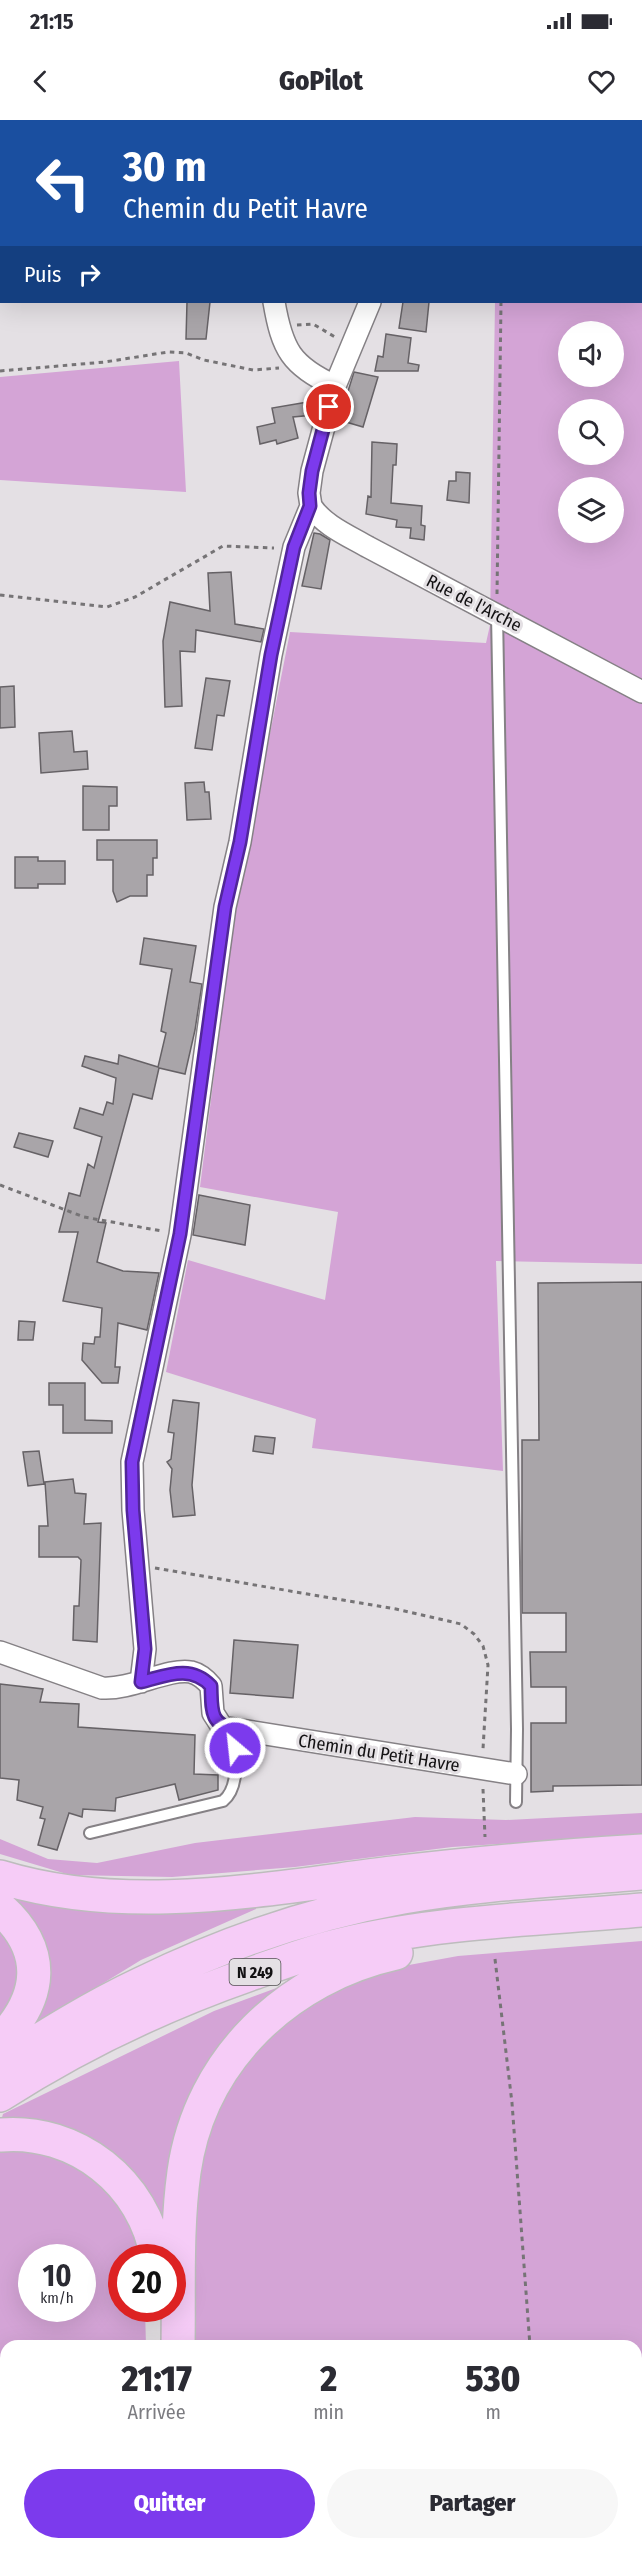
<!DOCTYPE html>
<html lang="fr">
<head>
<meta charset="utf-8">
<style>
	body { margin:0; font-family:"Fira Sans Condensed",sans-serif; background:#f7f7f7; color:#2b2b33; height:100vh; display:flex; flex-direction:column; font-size:22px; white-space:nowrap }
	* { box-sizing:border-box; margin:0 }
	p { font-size:20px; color:#7c7c81 }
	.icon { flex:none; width:33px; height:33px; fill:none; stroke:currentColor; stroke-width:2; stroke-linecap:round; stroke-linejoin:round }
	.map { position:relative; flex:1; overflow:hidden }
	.side { position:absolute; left:0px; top:2220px; width:642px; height:210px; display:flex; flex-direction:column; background:#fff; border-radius:18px 18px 0 0; box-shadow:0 6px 24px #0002 }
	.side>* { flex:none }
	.top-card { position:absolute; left:0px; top:0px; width:642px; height:183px; box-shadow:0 6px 24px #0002; background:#1a4fa0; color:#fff; overflow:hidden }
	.controls { position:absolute; left:558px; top:201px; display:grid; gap:12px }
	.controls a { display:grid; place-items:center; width:66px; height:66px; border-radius:50%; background:#fff; box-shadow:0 6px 24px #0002; font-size:30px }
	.speed { position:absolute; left:18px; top:2124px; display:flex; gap:12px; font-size:30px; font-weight:700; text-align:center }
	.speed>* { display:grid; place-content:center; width:78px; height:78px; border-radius:50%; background:#fff; box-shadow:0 6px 24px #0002; line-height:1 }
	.speed small { font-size:15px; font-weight:400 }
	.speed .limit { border:9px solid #d22; background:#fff; color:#111 }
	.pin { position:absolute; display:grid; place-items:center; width:51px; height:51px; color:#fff; margin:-26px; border:3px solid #fff; border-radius:50%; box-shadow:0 2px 6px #0007 }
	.me { position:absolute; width:66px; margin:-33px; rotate:332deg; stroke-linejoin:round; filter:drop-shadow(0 0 4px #0008) }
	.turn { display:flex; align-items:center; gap:21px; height:126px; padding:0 24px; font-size:27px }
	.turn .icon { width:78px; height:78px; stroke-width:2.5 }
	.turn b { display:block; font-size:42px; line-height:51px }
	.then { display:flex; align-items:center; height:57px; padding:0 24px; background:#0003; gap:12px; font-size:22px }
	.eta { display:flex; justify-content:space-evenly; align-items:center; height:102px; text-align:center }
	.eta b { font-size:36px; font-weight:800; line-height:42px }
	.primary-button { display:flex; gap:12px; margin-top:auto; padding:12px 24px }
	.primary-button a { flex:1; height:69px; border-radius:36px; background:#7c3aed; color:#fff; font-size:24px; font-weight:800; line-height:69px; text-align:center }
	.primary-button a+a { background:#f7f7f7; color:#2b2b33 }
	.status { display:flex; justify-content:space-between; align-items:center; height:42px; padding:0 30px; background:#fff; direction:ltr }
	.status svg { height:16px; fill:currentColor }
	header { display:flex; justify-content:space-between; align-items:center; height:78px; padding:0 24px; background:#fff; font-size:27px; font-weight:800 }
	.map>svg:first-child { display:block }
</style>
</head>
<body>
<div class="status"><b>21:15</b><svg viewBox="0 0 49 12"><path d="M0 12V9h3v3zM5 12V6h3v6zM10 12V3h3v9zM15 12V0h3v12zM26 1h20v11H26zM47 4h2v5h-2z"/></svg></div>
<header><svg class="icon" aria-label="back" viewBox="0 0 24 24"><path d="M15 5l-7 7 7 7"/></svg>GoPilot<svg class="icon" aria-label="heart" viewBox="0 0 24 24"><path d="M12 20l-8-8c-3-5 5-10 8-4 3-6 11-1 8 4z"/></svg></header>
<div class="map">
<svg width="642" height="2430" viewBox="0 0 642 2430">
	<rect width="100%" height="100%" fill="#e4e0e4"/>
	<path fill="#d4a4d6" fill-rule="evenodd" d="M0,0H299V1L2,2L0,166Z
		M494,0H642V1144L496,1141L503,1351L312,1328L316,1299L166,1252L188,1140L325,1180L338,1092L200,1067L234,797L290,512L486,523L490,505L495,182H640V2ZM568,212H614V256H568ZM568,290H614V334H568ZM568,368H614V412H568Z
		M179,241L186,372L0,360V257Z
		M642,1693V1715L452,1727L295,1747L172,1757L70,1755L0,1734V1719L48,1739L97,1743L195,1723L415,1697L506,1700Z
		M0,1772L257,1781L256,1789L141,1840L32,1907L0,1900Z
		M642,1821V2430H200L206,2424H636V2226H196L195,2147L173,2148L172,2138H122V2188L145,2189L146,2226H6V2244L0,2237V2004L3,1994L214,1891L290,1863L376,1851L458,1836ZM32,2138H82V2188H32Z
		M0,2300L6,2307V2424H103L107,2430H0Z"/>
	<path fill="#a9a5a9" stroke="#666266" stroke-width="1.5" d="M187,182H210L206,219H186Z
		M403,182H429L426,212L399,208Z
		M386,214L411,218L408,243L419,245L418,251H375L378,236L383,237Z
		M354,252L378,257L363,307L339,300Z
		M314,281V295L293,297L298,318L277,324L276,320L260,324L257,307L275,303L272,288Z
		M372,322L397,324L396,345H393L391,383L422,386L421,405L425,406L424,420L410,418L411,408L396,407L397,400L366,394L368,376L371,377Z
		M456,352L470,353L469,383L447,380L449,361H456Z
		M314,413L320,414L330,420L321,469L302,466Z
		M231,452L235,504L264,509L261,522L196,510L195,532L180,531L182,586L165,587L163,521L170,482L210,491L208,453Z
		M206,558L230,561L224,596L217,595L212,630L195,628Z
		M14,566L15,607L0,608V567Z
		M72,611L74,632L87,631L88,649L41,653L39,613Z
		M204,662L205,672H209L211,699L187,700L185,663Z
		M83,666L117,667V686H109V710H83Z
		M97,720H157V738H153V755H147V776H130L117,782L113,771V740H97Z
		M15,737H38V741H65V764H38V768H15Z
		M144,818L196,826L190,862L202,864L195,910L185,954L159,948L152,979L133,974L98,1102L106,1103L97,1142L123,1151L159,1153L147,1210L118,1203L115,1247H120L118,1263H102L82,1240L83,1223L94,1224L95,1217H100L102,1188L63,1181L78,1112H59L69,1073L80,1076L88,1044L94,1048L102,1017L74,1008L80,988L103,995L107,982L113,984L116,958L82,946L85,936L118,944L119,935L158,947L166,913L161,911L172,849L140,844Z
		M19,1013L53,1021L48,1037L14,1027Z
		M199,1075L250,1085L245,1125L193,1115Z
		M642,1162V1665L553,1666V1671L531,1672V1603H566V1567H531L530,1532H566V1493H522V1320H539L538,1163Z
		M19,1201L35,1202L33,1220H18Z
		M49,1263H85V1300L112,1301V1313H63V1285H49Z
		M173,1280L199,1283L192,1365L195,1395L173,1397L170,1370L172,1349L167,1342L171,1339L174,1313L168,1312Z
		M255,1316L275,1318L273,1334L253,1331Z
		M39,1331L44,1364L28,1366L23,1332Z
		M73,1359L75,1373L86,1374L84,1404L101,1403L97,1522L73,1520L74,1486H79L81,1440L78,1437H39V1406H48L45,1362Z
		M234,1520L298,1525L293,1578L230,1573Z
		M0,1564L43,1569L40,1582L79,1584L78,1607L195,1615L194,1654L218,1655V1670L179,1680L175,1664L116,1678L115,1691L83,1689L82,1697L69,1693L57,1730L38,1725L45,1699L40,1698L43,1687L17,1680L19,1660L0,1658Z"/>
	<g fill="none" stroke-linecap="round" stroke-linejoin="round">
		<defs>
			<path id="service" d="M497,494L517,1609L516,1682
				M90,1713L223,1681C241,1667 235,1631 235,1610"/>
			<path id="minor" d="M450,2L451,0
				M274,182C282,229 291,246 335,266
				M311,386C323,405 349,416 368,427L642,572
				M0,1532L102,1568C132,1570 167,1548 191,1552C199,1554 206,1560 211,1566L213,1593L222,1607L516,1654
				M141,1562L145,1529L133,1390L132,1342L180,1115L225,787L240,722L271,535L294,427L311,386L309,373L312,351L335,266L370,182
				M277,2424L290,2430"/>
			<path id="secondary" d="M0,2272L6,2279
				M118,2424L123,2430
				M187,2430L191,2424"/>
			<path id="trunk" d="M0,1757C128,1796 263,1769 393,1753C476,1743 559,1736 642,1731
				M0,1788C47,1830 43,1877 0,1921
				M0,1945C46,1916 92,1887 141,1864C223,1824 313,1793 403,1777C482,1763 562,1760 642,1753
				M0,1975C79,1924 164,1884 253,1853C281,1843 310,1832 340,1825C438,1801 541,1799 642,1790
				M0,2015C76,2008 145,2063 157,2138
				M178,2226C179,2168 176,2109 184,2052C200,1939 288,1857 396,1833"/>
		</defs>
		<use href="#service" stroke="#858185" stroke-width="14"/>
		<use href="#minor" stroke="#858185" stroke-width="24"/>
		<use href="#secondary" stroke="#858185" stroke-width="33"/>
		<use href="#trunk" stroke="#bdbcbd" stroke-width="36"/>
		<path stroke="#767476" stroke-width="3" stroke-dasharray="4.5 4.5" stroke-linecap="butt" d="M500,0V2
			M297,205L313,204L335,217
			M0,251L105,242L168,232L186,233L204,240L253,250L279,248
			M497,474L501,182
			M0,475L107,487L135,477L223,426L274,428
			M0,1065L84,1097L162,1111
			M155,1448L396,1489L461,1504L474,1514L483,1526L488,1545L483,1629
			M483,1669L485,1717
			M495,1839L512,1983L530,2226
			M544,2424L545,2430"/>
		<use href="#service" stroke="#fff" stroke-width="10"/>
		<use href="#minor" stroke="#fff" stroke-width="21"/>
		<use href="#secondary" stroke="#fbecfc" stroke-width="30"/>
		<use href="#trunk" stroke="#f6ccf7" stroke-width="33"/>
	</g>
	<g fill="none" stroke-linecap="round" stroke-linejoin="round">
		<defs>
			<path id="route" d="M235,1628V1610C209,1604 212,1589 211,1566C190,1544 166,1556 141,1562L145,1529L133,1390L132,1342L180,1114L225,787L240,722L271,535L294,427L310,386L309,373L312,351L329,287"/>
		</defs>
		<use href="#route" stroke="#51269a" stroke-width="15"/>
		<use href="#route" stroke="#7c3aed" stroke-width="10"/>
	</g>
	<g text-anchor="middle" stroke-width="6" stroke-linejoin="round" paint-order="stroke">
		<rect fill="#e4e0e4" stroke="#524f52" stroke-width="1.5" x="229.5" y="1839" width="51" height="26" rx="4.5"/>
		<g font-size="16" font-weight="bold" fill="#131113">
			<text x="255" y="1858">N 249</text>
		</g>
		<g font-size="18" fill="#131113" stroke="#e4e0e4">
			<text transform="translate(474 483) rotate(27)" y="6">Rue de l'Arche</text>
			<text transform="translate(379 1633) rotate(9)" y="6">Chemin du Petit Havre</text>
		</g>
	</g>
</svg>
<div class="controls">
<a><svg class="icon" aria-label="sound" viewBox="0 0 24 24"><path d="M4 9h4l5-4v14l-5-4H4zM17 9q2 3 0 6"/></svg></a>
<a><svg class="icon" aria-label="search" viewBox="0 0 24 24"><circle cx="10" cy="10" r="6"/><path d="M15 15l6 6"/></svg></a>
<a><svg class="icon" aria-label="layers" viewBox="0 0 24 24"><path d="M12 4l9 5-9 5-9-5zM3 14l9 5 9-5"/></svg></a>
</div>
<div class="speed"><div>10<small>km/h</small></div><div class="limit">20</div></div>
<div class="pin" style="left:329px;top:287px;background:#d93025"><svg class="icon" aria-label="arrive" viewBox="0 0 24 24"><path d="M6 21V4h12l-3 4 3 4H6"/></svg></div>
<svg class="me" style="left:235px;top:1628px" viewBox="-20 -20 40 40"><circle r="17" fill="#7c3aed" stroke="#fff" stroke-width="3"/><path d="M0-11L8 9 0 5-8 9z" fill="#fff"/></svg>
<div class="top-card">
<div class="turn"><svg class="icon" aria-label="left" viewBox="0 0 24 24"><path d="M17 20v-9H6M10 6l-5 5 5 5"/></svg><div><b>30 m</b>Chemin du Petit Havre</div></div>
<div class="then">Puis<svg class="icon" aria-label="right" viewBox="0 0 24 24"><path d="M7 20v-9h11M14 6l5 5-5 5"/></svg></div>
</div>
<section class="side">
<div class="eta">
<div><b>21:17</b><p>Arrivée</p></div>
<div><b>2</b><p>min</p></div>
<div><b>530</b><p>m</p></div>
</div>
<div class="primary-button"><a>Quitter</a><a>Partager</a></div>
</section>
</div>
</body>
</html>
